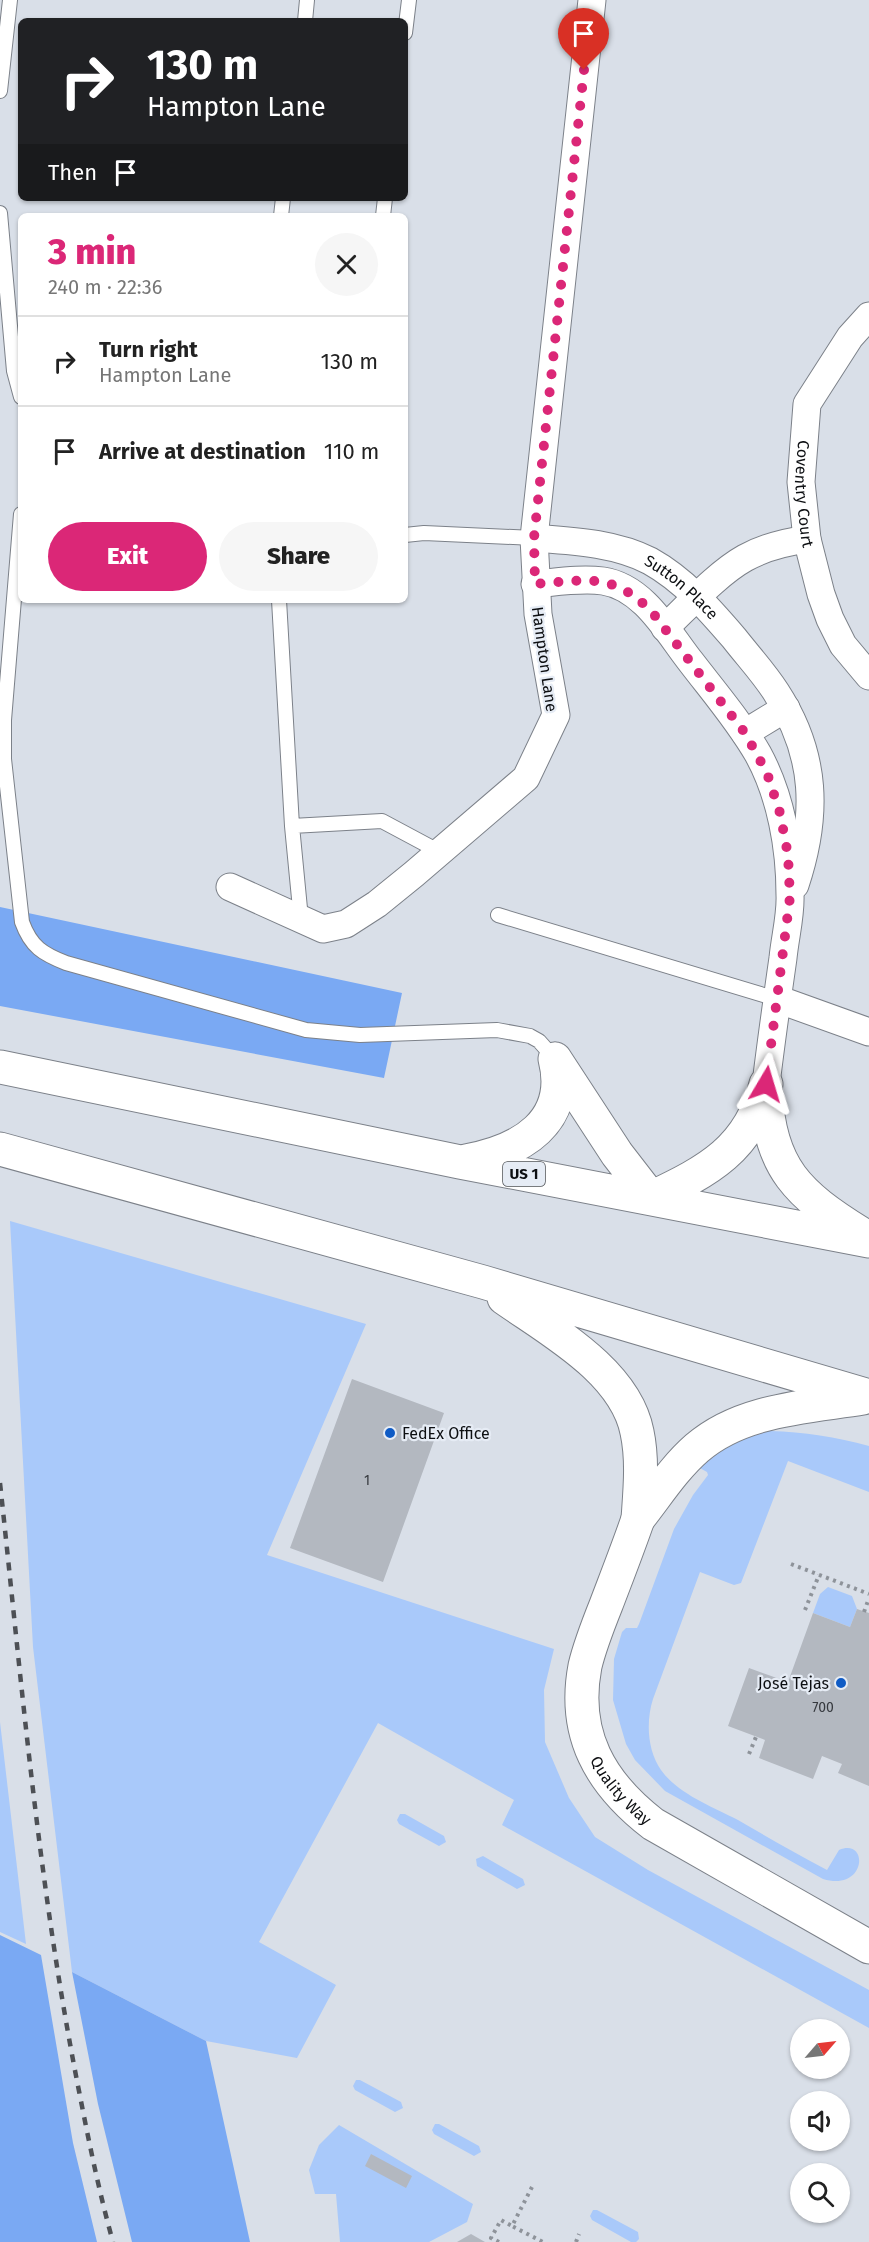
<!DOCTYPE html>
<html lang="en">
<head>
<meta charset="utf-8">
<style>
	body { margin:0; font-family:"Fira Sans",sans-serif; background:#f6f6f6; color:#222; height:100vh; display:flex; flex-direction:column; font-size:22px; white-space:nowrap }
	* { box-sizing:border-box; margin:0 }
	p { font-size:20px; color:#767676 }
	.icon { flex:none; width:33px; height:33px; fill:none; stroke:currentColor; stroke-width:2; stroke-linecap:round; stroke-linejoin:round }
	.map { position:relative; flex:1; overflow:hidden }
	.side { position:absolute; left:18px; top:213px; width:390px; height:390px; display:flex; flex-direction:column; background:#fff; border-radius:9px; box-shadow:0 2px 4px #0004 }
	.side>* { flex:none }
	.top-card { position:absolute; left:18px; top:18px; width:390px; height:183px; border-radius:9px; box-shadow:0 2px 4px #0004; background:#202124; color:#fff; overflow:hidden }
	.needle { width:39px; rotate:62deg }
	.tools { position:absolute; left:790px; top:2019px; display:grid; gap:12px }
	.tools a { display:grid; place-items:center; width:60px; height:60px; border-radius:50%; background:#fff; box-shadow:0 2px 4px #0004; font-size:30px }
	.pin { position:absolute; display:grid; place-items:center; width:51px; height:51px; color:#fff; margin:-62px -26px; border-radius:50% 50% 50% 0; rotate:-45deg; box-shadow:0 0 6px #0007 }
	.pin .icon { rotate:45deg }
	.me { position:absolute; width:66px; margin:-33px; rotate:7deg; stroke-linejoin:round; filter:drop-shadow(0 0 4px #0008) }
	.turn { display:flex; align-items:center; gap:21px; height:126px; padding:0 30px; font-size:27px }
	.turn .icon { width:78px; height:78px; stroke-width:2.5 }
	.turn b { display:block; font-size:42px; line-height:51px }
	.then { display:flex; align-items:center; height:57px; padding:0 30px; background:#0003; gap:12px; font-size:22px }
	.round { display:grid; place-items:center; flex:none; width:63px; height:63px; border-radius:32px; background:#f6f6f6 }
	.head { display:flex; align-items:center; justify-content:space-between; height:102px; padding:0 30px }
	h1 { font-size:36px; font-weight:800; line-height:45px; color:#db2777 }
	.primary-button { display:flex; gap:12px; margin-top:auto; padding:12px 30px }
	.primary-button a { flex:1; height:69px; border-radius:36px; background:#db2777; color:#fff; font-size:24px; font-weight:800; line-height:69px; text-align:center }
	.primary-button a+a { background:#f6f6f6; color:#222 }
	ul { padding:0; list-style:none }
	li { display:flex; align-items:center; gap:18px; height:90px; padding:0 30px; border-top:2px solid #e0e0e0 }
	li div { flex:1 }
	li b { display:block; font-size:22px }
	li em { font-style:normal }
	.map>svg:first-child { display:block }
</style>
</head>
<body>
<div class="map">
<svg width="869" height="2242" viewBox="0 0 869 2242">
	<rect width="100%" height="100%" fill="#d9dfe8"/>
	<path fill="#a9c9fa" d="M10,1221L366,1324L267,1555L554,1649L544,1690L545,1742L569,1798L595,1837L648,1870L869,1990V2028L502,1825L514,1800L378,1723L259,1942L336,1985L297,2058L206,2041L72,1972L33,1647Z
		M770,1431C804,1432 836,1437 869,1446V1492L788,1461L741,1583L734,1585L700,1572L653,1699C646,1721 647,1750 661,1770C678,1794 713,1807 738,1820C767,1837 797,1854 827,1870L839,1850C869,1837 867,1892 823,1879L665,1791L635,1760L626,1744L613,1700L614,1659L622,1632L626,1628H637L639,1624L674,1529L693,1495L708,1475L707,1472L698,1467L719,1448L757,1432Z
		M828,1587L852,1596L857,1609L850,1627L813,1613L820,1594Z
		M0,1722L26,1944L0,1932Z
		M400,1814H405L444,1836L446,1842L439,1846L399,1824L397,1820Z
		M483,1856L523,1879L525,1885L517,1889L477,1866L476,1859Z
		M356,2080H360L401,2102L403,2108L395,2112L355,2090L353,2086Z
		M435,2124H439L479,2146L481,2152L474,2156L434,2134L432,2130Z
		M339,2125L473,2204L467,2222L429,2242H340L336,2194H315L309,2170L319,2145Z
		M593,2210H597L638,2232L639,2239L636,2242H631L592,2220L590,2216Z"/>
	<path fill="#7aa9f3" d="M0,907L402,993L384,1078L0,1006Z
		M0,1935L41,1955L73,2143L97,2242H0Z
		M72,1972L206,2041L250,2242H132L98,2104Z"/>
	<path fill="#b3b8c0" d="M352,1379L444,1413L383,1582L290,1548Z
		M857,1609L869,1613V1786L838,1773L842,1764L822,1756L813,1779L759,1758L765,1740L728,1726L749,1668L788,1682L813,1613L850,1627Z
		M371,2154L412,2176L406,2188L365,2166Z
		M471,2234L485,2242H457Z"/>
	<g fill="none" stroke-linecap="round" stroke-linejoin="round">
		<defs>
			<path id="service" d="M305,21L307,0
				M405,33L409,0
				M0,91L10,0
				M0,213L14,371L21,397
				M281,216L283,198
				M383,216L385,198
				M21,514L4,720V759L22,922C31,947 43,954 66,963L306,1030L360,1035L497,1030L530,1036L539,1041L555,1059
				M405,535L424,533L534,538
				M279,600L292,826L301,919
				M292,826L382,821L440,852
				M498,915L777,999"/>
			<g id="minor">
				<path id="s1" d="M869,316L850,337L807,404L801,482L807,539L821,594L830,619L843,645L869,676"/>
				<path id="s2" d="M534,538C573,541 615,543 650,561C684,580 709,609 734,638C748,656 764,673 776,692C817,755 818,816 795,885"/>
				<path d="M535,584C557,582 581,578 603,581C644,587 668,633 691,662C714,692 739,721 758,754C781,796 790,848 790,895C791,915 785,937 783,958C777,1000 771,1042 766,1084"/>
				<path d="M665,628C688,606 718,573 745,558C765,547 786,542 807,539"/>
				<path d="M745,733L786,708"/>
				<path d="M230,887L323,929L346,924L377,904L414,874L526,778L556,715L538,614L534,538L592,0"/>
				<path d="M777,999L869,1032"/>
			</g>
			<g id="tertiary">
				<path id="s3" d="M638,1519C628,1548 617,1576 606,1605C598,1625 590,1645 585,1666C572,1734 600,1783 653,1824L869,1947"/>
			</g>
			<path id="trunk" d="M555,1059L617,1154L651,1198C708,1171 750,1149 766,1084
				M0,1067L460,1162L869,1241
				M766,1093C769,1168 799,1195 860,1233
				M0,1149L483,1282L869,1396
				M466,1161C521,1151 571,1122 555,1059
				M504,1298C551,1331 625,1371 637,1432C643,1460 640,1490 638,1519
				M638,1519C657,1495 674,1468 697,1448C742,1409 808,1407 863,1398"/>
		</defs>
		<use href="#service" stroke="#7c8189" stroke-width="16"/>
		<use href="#minor" stroke="#7c8189" stroke-width="29"/>
		<use href="#tertiary" stroke="#7c8189" stroke-width="35"/>
		<use href="#trunk" stroke="#7c8189" stroke-width="35"/>
		<path stroke="#8e939a" stroke-width="4" stroke-dasharray="3 4.5" stroke-linecap="butt" d="M791,1564L869,1594
			M805,1610L819,1575
			M864,1612L869,1598
			M749,1754L756,1737
			M532,2187L512,2226L543,2242
			M499,2242L491,2238L501,2220L512,2226
			M576,2242L579,2234"/>
		<use href="#service" stroke="#fff" stroke-width="14"/>
		<use href="#minor" stroke="#fff" stroke-width="27"/>
		<use href="#tertiary" stroke="#fff" stroke-width="33"/>
		<use href="#trunk" stroke="#fff" stroke-width="33"/>
		<path stroke="#4d5055" stroke-width="4.5" stroke-dasharray="8 8" stroke-linecap="butt" d="M0,1483C22,1686 39,1890 79,2091C89,2142 99,2192 113,2242"/>
	</g>
	<g fill="none" stroke-linecap="round" stroke-linejoin="round">
		<path stroke="#db2777" stroke-width="10" stroke-dasharray="0 18" d="M584,70L534,538L535,584C587,580 613,572 652,612L745,733L767,773L780,813L788,855L790,897L766,1084"/>
	</g>
	<g fill="#0f5bc5" stroke="#e6ecf5" stroke-width="2">
		<circle cx="390" cy="1433" r="6"/>
		<circle cx="841" cy="1683" r="6"/>
	</g>
	<g text-anchor="middle" stroke-width="4.5" stroke-linejoin="round" paint-order="stroke">
		<g font-size="14" fill="#36393e">
			<text x="367" y="1485">1</text>
			<text x="823" y="1712">700</text>
		</g>
		<rect fill="#e6ecf5" stroke="#4e5156" stroke-width="1.5" x="503" y="1162" width="42" height="24" rx="4.5"/>
		<g font-size="15" font-weight="bold" fill="#0d0f12">
			<text x="524" y="1179">US 1</text>
		</g>
		<g font-size="16" fill="#0d0f12" stroke="#e6ecf5">
			<text dy="6" stroke="none"><textPath href="#s1" startOffset="198">Coventry Court</textPath></text>
			<text dy="6" stroke="none"><textPath href="#s2" startOffset="160">Sutton Place</textPath></text>
			<text transform="translate(545 659) rotate(82)" y="6">Hampton Lane</text>
			<text dy="6" stroke="none"><textPath href="#s3" startOffset="292">Quality Way</textPath></text>
		</g>
		<g font-size="16" fill="#0d0f12" stroke="#e6ecf5" text-anchor="start">
			<text x="402" y="1439">FedEx Office</text>
			<text x="829" y="1689" text-anchor="end">José Tejas</text>
		</g>
	</g>
</svg>
<div class="tools">
<a><svg class="needle" viewBox="-14 -14 28 28"><path d="M0-13l5 13h-10z" fill="#e53935"/><path d="M0 13l5-13h-10z" fill="#767676"/></svg></a>
<a><svg class="icon" aria-label="sound" viewBox="0 0 24 24"><path d="M4 9h4l5-4v14l-5-4H4zM17 9q2 3 0 6"/></svg></a>
<a><svg class="icon" aria-label="search" viewBox="0 0 24 24"><circle cx="10" cy="10" r="6"/><path d="M15 15l6 6"/></svg></a>
</div>
<div class="pin" style="left:584px;top:70px;background:#d93025"><svg class="icon" aria-label="arrive" viewBox="0 0 24 24"><path d="M6 21V4h12l-3 4 3 4H6"/></svg></div>
<svg class="me" style="left:766px;top:1084px" viewBox="-20 -20 40 40"><path d="M0-17L14 15 0 8-14 15z" fill="#db2777" stroke="#fff" stroke-width="4"/></svg>
<div class="top-card">
<div class="turn"><svg class="icon" aria-label="right" viewBox="0 0 24 24"><path d="M7 20v-9h11M14 6l5 5-5 5"/></svg><div><b>130 m</b>Hampton Lane</div></div>
<div class="then">Then<svg class="icon" aria-label="arrive" viewBox="0 0 24 24"><path d="M6 21V4h12l-3 4 3 4H6"/></svg></div>
</div>
<section class="side">
<div class="head"><div><h1>3 min</h1><p>240 m · 22:36</p></div><a class="round"><svg class="icon" aria-label="close" viewBox="0 0 24 24"><path d="M6 6l12 12M18 6L6 18"/></svg></a></div>
<ul>
<li><svg class="icon" aria-label="right" viewBox="0 0 24 24"><path d="M7 20v-9h11M14 6l5 5-5 5"/></svg><div><b>Turn right</b><p>Hampton Lane</p></div><em>130 m</em></li>
<li><svg class="icon" aria-label="arrive" viewBox="0 0 24 24"><path d="M6 21V4h12l-3 4 3 4H6"/></svg><div><b>Arrive at destination</b></div><em>110 m</em></li>
</ul>
<div class="primary-button"><a>Exit</a><a>Share</a></div>
</section>
</div>
</body>
</html>
